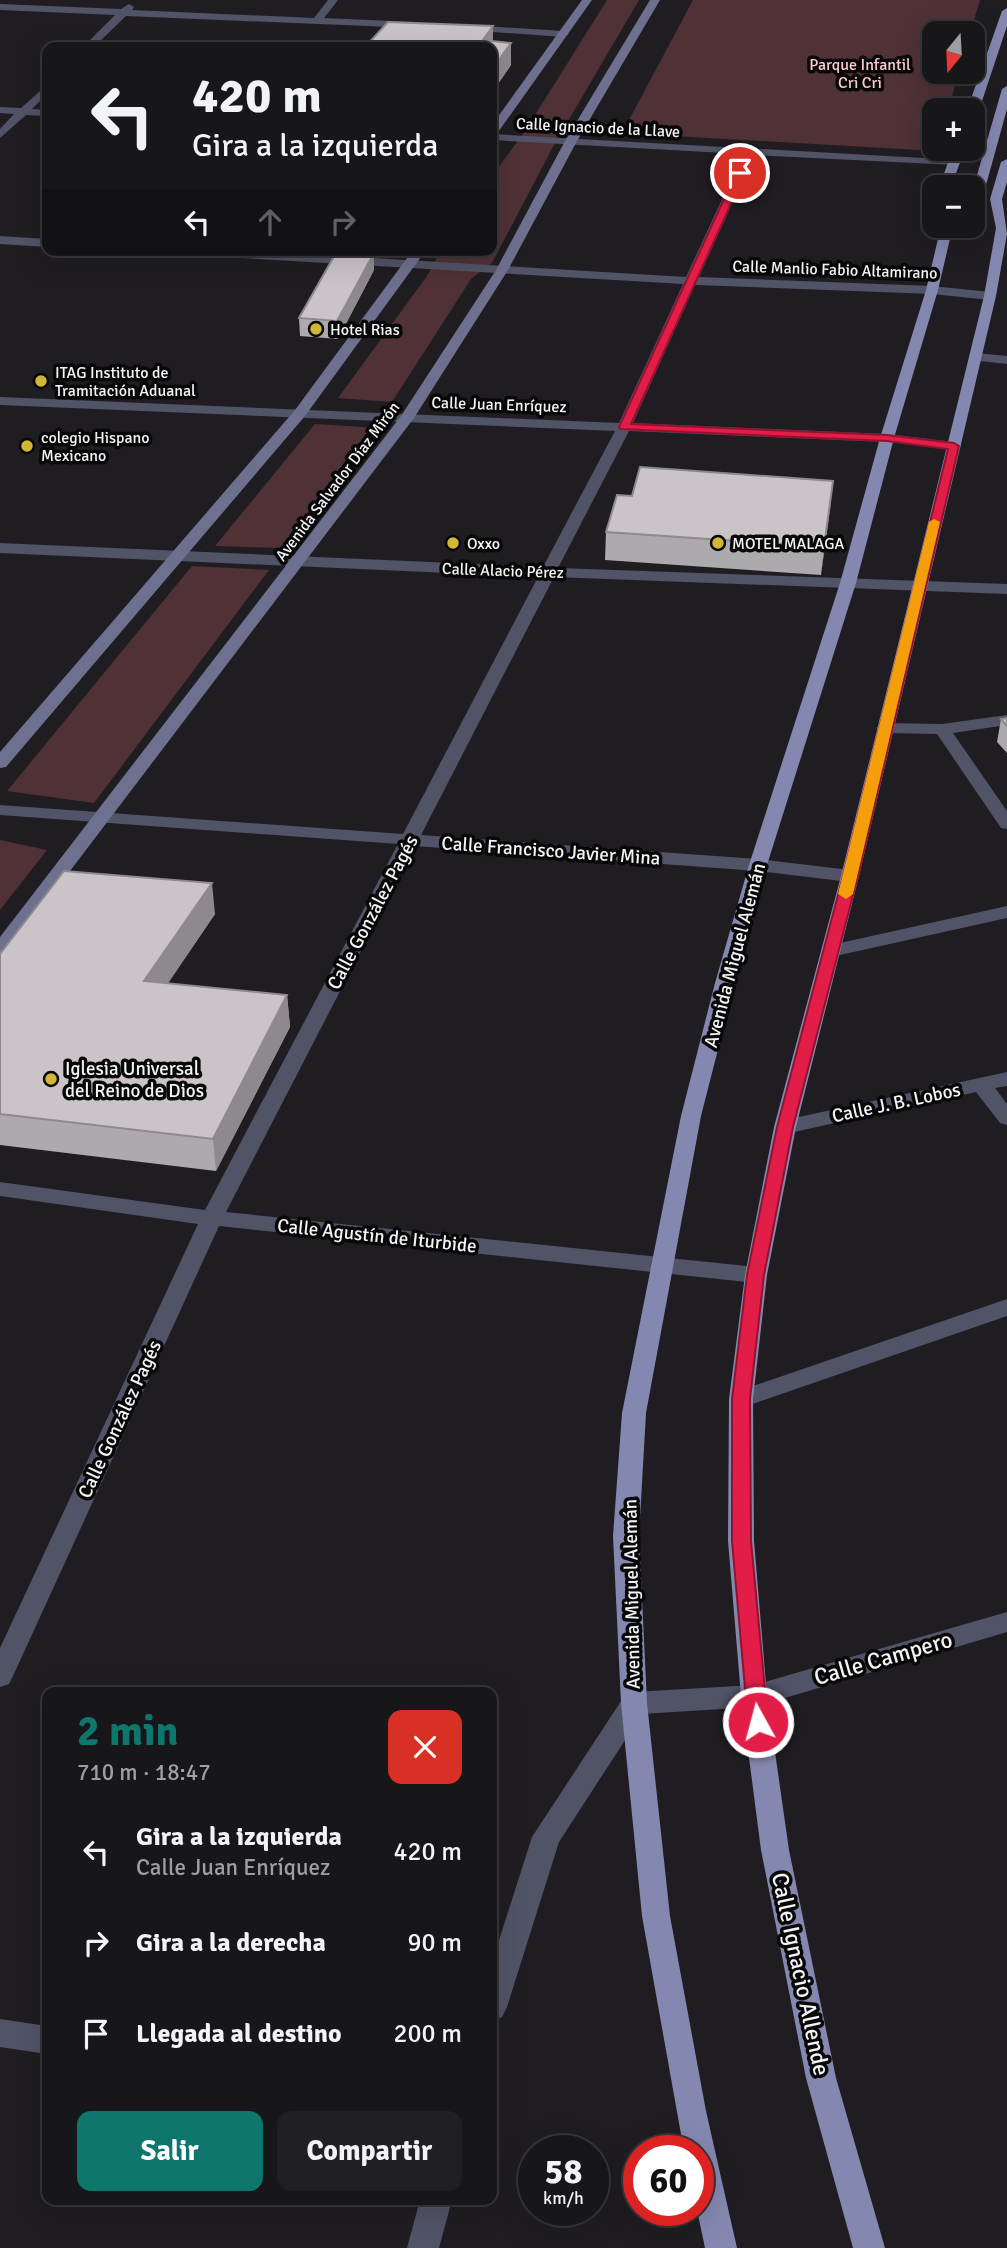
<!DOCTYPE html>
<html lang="es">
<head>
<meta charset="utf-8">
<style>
	body { margin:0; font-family:Signika,sans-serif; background:#201f22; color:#f1f3f6; height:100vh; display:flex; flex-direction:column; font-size:26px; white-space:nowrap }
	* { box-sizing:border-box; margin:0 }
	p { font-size:23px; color:#9e9fa2 }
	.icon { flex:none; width:38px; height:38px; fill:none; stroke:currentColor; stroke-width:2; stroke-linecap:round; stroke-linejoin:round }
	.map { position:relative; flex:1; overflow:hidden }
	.sheet { position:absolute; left:42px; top:1687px; width:455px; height:518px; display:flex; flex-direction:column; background:#171619; border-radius:14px; box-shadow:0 7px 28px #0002,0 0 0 2px #363538 }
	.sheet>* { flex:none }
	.hud { position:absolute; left:42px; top:42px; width:455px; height:214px; border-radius:14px; box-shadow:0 7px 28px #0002,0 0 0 2px #363538; background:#171619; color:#f1f3f6; overflow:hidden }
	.needle { width:46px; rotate:198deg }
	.controls { position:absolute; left:922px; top:21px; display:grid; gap:14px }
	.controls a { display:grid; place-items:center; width:63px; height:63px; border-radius:14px; background:#171619; box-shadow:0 7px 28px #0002,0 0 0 2px #363538; font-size:35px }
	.speed { position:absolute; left:518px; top:2135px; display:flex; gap:14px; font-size:35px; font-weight:700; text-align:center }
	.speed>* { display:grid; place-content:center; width:91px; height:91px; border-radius:50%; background:#171619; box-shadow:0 7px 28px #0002,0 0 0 2px #363538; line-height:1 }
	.speed small { font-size:18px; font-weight:400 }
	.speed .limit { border:10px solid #d22; background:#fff; color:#111 }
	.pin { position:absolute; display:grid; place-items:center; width:60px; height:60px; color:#fff; margin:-30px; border:4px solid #fff; border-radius:50%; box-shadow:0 2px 7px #0007 }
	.me { position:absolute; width:77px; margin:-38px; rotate:353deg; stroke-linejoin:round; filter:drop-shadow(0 0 5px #0008) }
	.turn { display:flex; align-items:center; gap:24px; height:147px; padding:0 35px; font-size:32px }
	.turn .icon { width:91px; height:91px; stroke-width:2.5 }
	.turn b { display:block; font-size:49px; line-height:60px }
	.lanes { display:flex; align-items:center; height:66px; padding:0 35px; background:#0003; justify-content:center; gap:35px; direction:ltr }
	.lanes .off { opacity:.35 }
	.round { display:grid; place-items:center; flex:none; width:74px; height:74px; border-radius:14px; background:#201f22 }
	.overview { display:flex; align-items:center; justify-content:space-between; height:119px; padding:0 35px }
	h1 { font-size:42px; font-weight:700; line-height:52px; color:#0f766e }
	.action { display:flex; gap:14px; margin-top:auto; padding:14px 35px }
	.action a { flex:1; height:80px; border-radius:14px; background:#0f766e; color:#fff; font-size:28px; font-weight:700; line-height:80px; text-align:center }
	.action a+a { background:#201f22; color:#f1f3f6 }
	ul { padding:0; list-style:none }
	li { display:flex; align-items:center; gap:21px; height:91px; padding:0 35px }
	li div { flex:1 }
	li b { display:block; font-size:26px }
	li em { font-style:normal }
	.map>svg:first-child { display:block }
</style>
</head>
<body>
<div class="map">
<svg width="1007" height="2248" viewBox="0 0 1007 2248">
	<rect width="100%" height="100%" fill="#1f1d21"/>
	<path fill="#4f3136" d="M607,0H639L554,145L492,263L471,279L392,402L338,398L427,276L441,250H492V176L525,131Z
		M693,0H980L970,33H934V72H959L948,110H934L936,151L622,133Z
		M315,424L379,428L283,548L215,546Z
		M192,566L269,570L94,803L7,791Z
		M0,840L47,850L0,910Z"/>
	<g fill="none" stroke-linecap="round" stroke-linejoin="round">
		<path fill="#515366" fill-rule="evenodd" d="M328,0H338L324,18L414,22L419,25L414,28L126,16L94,47H83L115,15L0,10V4L121,9L129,4L134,7L132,10L314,18Z
			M467,25L564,31L569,34L564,37L463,30V26Z
			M47,85V94L32,109L47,110V116L26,115L0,138V129L14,114L0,113V107L21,108Z
			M492,134L959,160V164L955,165L754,155L699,277L932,286L990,292L996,296L990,300L932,294L695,285L633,423L887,434L954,442L961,446L959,449L887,442L629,431L558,568L1007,584V594L554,577L421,835L758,859L850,870L859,876L850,882L758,871L415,846L226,1212L756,1267L764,1269L767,1275L764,1281L756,1283L219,1226L13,1676L9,1684L0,1687V1648L198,1224L0,1196V1182L205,1210L398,844L0,815V805L403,834L538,577L0,553V543L543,567L615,431L0,405V397L619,423L683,284L174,254L168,250H241L686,277L743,154L492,140Z
			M0,236L47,239V247L0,244Z
			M976,353L1007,356V364L971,360L969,357Z
			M1007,715V725L953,733L1007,811V829L1001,828L937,734L885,733L876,728L885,723L942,724Z
			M1007,906V918L831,957L821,951L831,945Z
			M1007,1072V1086L995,1088L1007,1104V1125L1000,1123L976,1092L785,1134L778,1132L774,1127L778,1122L785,1120Z
			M1007,1299V1316L741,1408L733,1405L729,1399L733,1393Z
			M1007,1612V1632L754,1707L642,1714L559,1842L507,2007L502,2017L492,2021V1962L532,1837L625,1695L634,1692L754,1685Z
			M0,2019L47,2026V2054L0,2047Z
			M420,2200H452L439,2248H407Z"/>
		<path fill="#6e708f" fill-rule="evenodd" d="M582,0H592L496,135L492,136V125Z
			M650,0H660L577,141L508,270L414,418L7,954L0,956V937L401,416L496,270L565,141Z
			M413,250H426L305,416L6,767L0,768V752L295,410Z"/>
		<path fill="#8487af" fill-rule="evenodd" d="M1007,8V26L979,110L973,113V110H967L1002,11Z
			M1007,86V109L983,196L973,204V189L1002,89Z
			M953,149H965L951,187H939Z
			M1007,159V182L1002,199L1007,234L996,296L859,876L796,1127L767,1275L753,1399L754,1541L767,1696L789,1850L836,2078L885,2248H853L806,2078L761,1850L741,1696L728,1541L729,1399L745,1275L774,1127L841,876L984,296L996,228L990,199L1001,162Z
			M941,226H953L938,290L894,438L856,583L767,865L735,983L701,1116L646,1413L639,1536L647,1703L670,1916L706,2111L737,2248H705L697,2210L698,2151H684L642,1916L621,1703L613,1536L622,1413L681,1116L715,983L749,865L840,583L880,438L926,290Z"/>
	</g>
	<path fill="#aea9ac" d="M493,41L511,43V65L493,91L492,90V47Z
		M374,270L338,339L300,336L299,318Z
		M833,481L821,575L605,560L606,532L632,496Z
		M1007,718V753L997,742L1001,719Z
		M215,914L167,984L287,995L290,1027L216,1171L0,1145V954Z"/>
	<path fill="#8d898c" d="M493,26V48L483,40Z
		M511,43V65L493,91V68Z
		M374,253V270L338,339L337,321Z
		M833,481L830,509L821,575L824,547Z
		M212,883L215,914L148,1013L144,981Z
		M287,995L290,1027L216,1171L213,1139Z"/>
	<path fill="#cac4c8" stroke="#8d898c" stroke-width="2" d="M388,22L493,26L483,40L511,43L493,68H492V47H365Z
		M337,251L374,253L337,321L299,318Z
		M640,467L833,481L824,547L606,532L617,495L632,496Z
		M1007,718V726L1001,719Z
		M64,871L212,883L144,981L287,995L213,1139L0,1114V954Z"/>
	<path fill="#e11d48" stroke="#92132f" stroke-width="2" d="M740,170L745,173L631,424L887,435L954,443L959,446L858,876L793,1127L764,1275L750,1399L751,1541L768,1722L765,1728L758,1731L751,1728L748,1722L732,1541V1399L747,1275L777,1127L843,876L948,449L887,441L620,429L619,427L736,173Z"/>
	<path fill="#f59e0b" d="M934,519L940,522L853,894L846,899L838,894L929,522Z"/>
	<g fill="#d2b635" stroke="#080809" stroke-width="2.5">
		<circle cx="316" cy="329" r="7"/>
		<circle cx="41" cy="381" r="7"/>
		<circle cx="27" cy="446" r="7"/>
		<circle cx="453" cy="543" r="7"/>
		<circle cx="718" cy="543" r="7"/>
		<circle cx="51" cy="1079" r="7"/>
	</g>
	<g text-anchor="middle" stroke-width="7" stroke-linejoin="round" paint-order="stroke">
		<g font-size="16" fill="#ffcad1" stroke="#080809">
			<text x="860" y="70">Parque Infantil<tspan x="860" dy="18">Cri Cri</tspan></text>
		</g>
		<g font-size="16" fill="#f4f3f6" stroke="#080809">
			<text transform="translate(598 127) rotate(3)" y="6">Calle Ignacio de la Llave</text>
			<text transform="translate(835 269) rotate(2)" y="6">Calle Manlio Fabio Altamirano</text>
			<text transform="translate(499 404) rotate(2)" y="6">Calle Juan Enríquez</text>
			<text transform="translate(337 481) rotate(-53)" y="6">Avenida Salvador Díaz Mirón</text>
			<text transform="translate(503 570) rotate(2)" y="6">Calle Alacio Pérez</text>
		</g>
		<g font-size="16" fill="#f4f3f6" stroke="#080809" text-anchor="start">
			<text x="330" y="335">Hotel Rias</text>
			<text x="55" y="378">ITAG Instituto de<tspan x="55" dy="18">Tramitación Aduanal</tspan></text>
			<text x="41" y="443">colegio Hispano<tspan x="41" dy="18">Mexicano</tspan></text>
			<text x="467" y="549">Oxxo</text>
			<text x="732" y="549">MOTEL MALAGA</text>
		</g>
		<g font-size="19" fill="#f4f3f6" stroke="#080809">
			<text transform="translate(551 850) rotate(4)" y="7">Calle Francisco Javier Mina</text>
			<text transform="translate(372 912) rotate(-62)" y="7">Calle González Pagés</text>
			<text transform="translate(734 955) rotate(-75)" y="7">Avenida Miguel Alemán</text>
			<text transform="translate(896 1102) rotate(-12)" y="7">Calle J. B. Lobos</text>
			<text transform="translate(377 1235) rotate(6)" y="7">Calle Agustín de Iturbide</text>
			<text transform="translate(119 1419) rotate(-65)" y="7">Calle González Pagés</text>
			<text transform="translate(631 1594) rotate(-91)" y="7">Avenida Miguel Alemán</text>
		</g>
		<g font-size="19" fill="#f4f3f6" stroke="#080809" text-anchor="start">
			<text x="65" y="1075">Iglesia Universal<tspan x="65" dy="22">del Reino de Dios</tspan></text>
		</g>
		<g font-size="23" fill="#f4f3f6" stroke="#080809">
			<text transform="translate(883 1658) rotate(-16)" y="8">Calle Campero</text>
			<text transform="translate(801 1974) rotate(78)" y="8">Calle Ignacio Allende</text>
		</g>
	</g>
</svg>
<div class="controls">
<a><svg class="needle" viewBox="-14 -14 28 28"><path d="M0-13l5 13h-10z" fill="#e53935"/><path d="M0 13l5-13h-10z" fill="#9e9fa2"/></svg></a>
<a>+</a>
<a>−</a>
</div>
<div class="speed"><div>58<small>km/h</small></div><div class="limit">60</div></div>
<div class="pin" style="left:740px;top:173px;background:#d93025"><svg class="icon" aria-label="arrive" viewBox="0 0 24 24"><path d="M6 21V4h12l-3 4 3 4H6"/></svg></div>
<svg class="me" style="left:758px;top:1722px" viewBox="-20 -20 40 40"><circle r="17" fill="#e11d48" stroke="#fff" stroke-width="3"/><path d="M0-11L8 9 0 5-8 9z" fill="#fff"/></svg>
<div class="hud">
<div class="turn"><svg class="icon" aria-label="left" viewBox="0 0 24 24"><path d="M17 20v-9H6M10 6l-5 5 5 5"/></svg><div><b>420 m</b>Gira a la izquierda</div></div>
<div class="lanes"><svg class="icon" aria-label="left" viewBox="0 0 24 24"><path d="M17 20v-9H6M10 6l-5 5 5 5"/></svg><svg class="icon off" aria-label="ahead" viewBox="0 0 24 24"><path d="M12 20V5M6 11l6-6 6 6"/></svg><svg class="icon off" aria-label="right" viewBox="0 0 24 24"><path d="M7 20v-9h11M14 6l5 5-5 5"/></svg></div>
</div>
<section class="sheet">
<div class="overview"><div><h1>2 min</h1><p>710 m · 18:47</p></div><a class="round" style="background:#d93025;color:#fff"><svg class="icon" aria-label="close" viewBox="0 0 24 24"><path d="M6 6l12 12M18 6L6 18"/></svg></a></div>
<ul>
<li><svg class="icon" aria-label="left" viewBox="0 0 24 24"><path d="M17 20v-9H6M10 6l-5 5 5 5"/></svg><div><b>Gira a la izquierda</b><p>Calle Juan Enríquez</p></div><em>420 m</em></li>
<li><svg class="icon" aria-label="right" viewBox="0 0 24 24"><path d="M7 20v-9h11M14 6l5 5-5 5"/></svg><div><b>Gira a la derecha</b></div><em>90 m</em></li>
<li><svg class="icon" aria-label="arrive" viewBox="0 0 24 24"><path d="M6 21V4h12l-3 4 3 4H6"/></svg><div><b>Llegada al destino</b></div><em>200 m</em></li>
</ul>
<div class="action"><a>Salir</a><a>Compartir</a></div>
</section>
</div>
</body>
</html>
